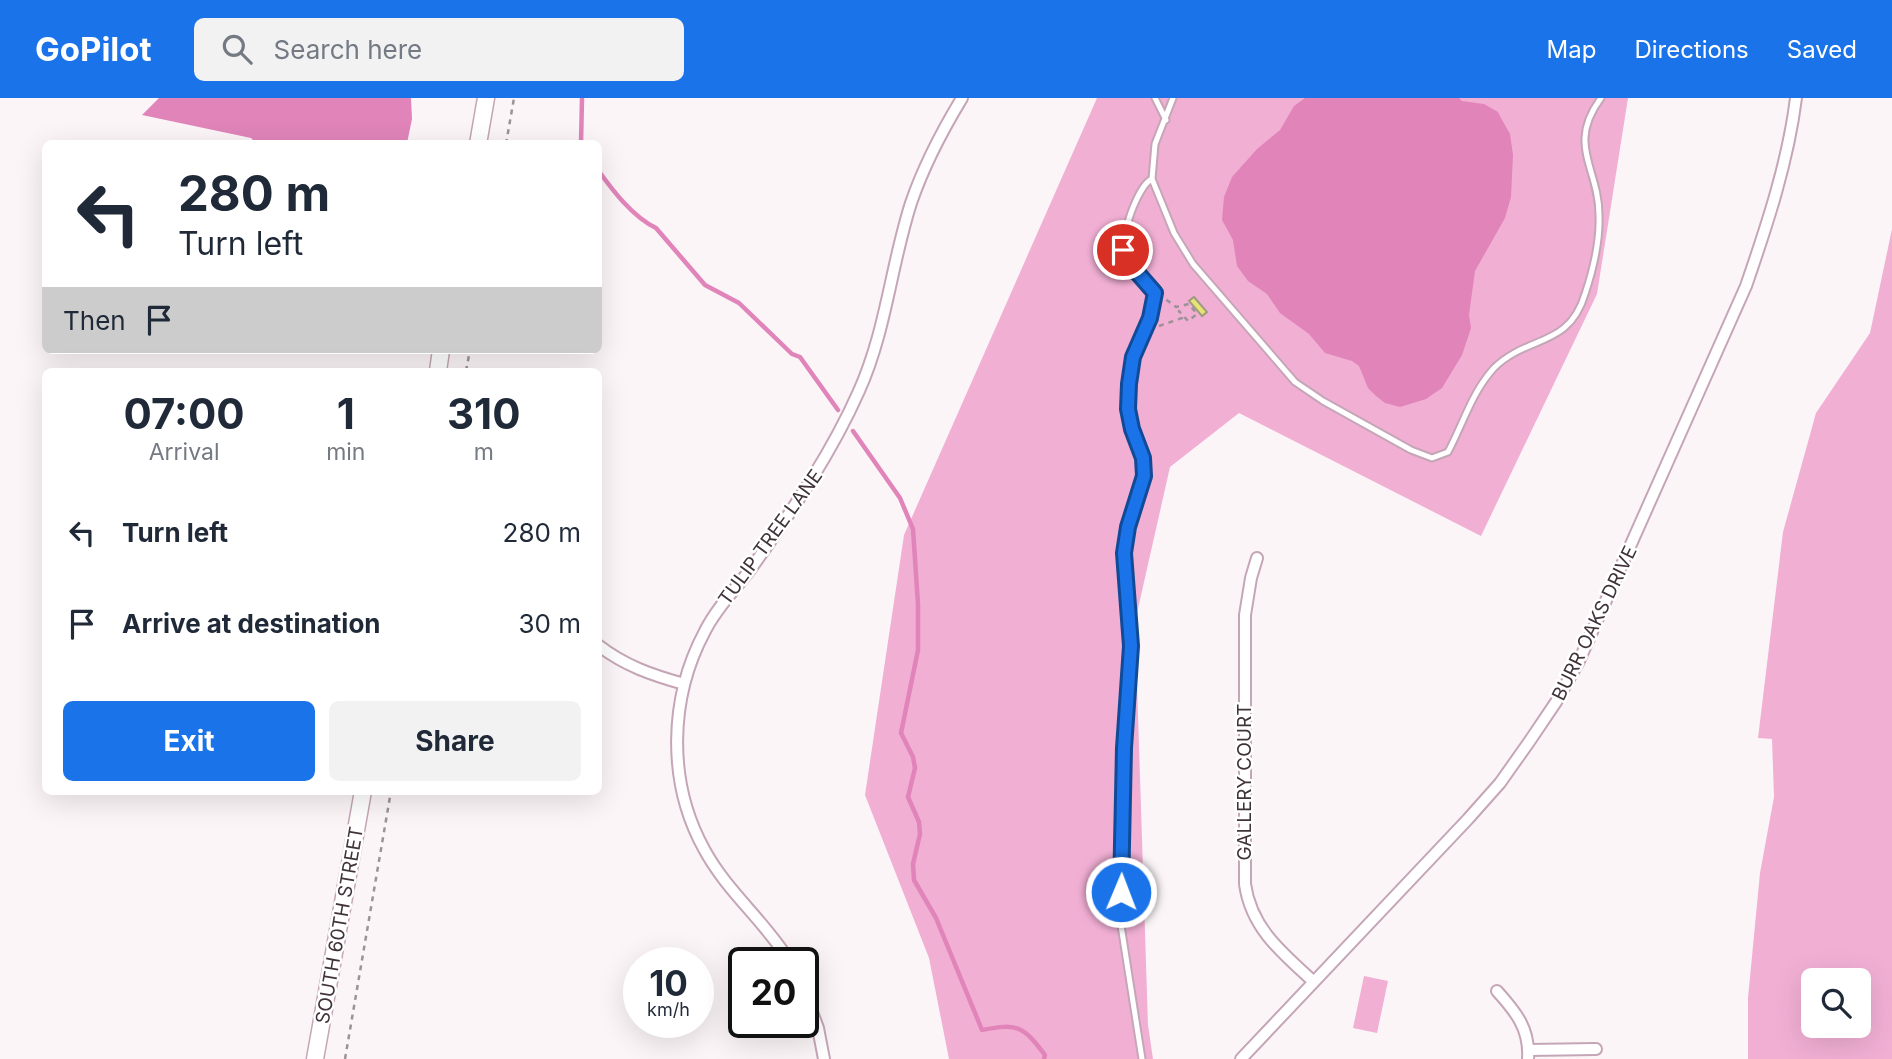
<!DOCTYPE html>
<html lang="en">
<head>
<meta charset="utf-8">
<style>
	body { margin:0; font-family:Inter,sans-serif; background:#f2f2f3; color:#1f2937; height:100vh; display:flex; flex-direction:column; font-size:26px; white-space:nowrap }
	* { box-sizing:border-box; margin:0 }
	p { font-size:23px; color:#747a83 }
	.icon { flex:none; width:38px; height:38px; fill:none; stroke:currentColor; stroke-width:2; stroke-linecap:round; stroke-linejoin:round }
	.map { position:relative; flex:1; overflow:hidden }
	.panel { position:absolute; left:42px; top:270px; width:560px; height:427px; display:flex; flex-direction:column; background:#fff; border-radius:10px; box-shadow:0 7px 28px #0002 }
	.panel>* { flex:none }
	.banner { position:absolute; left:42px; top:42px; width:560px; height:214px; border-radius:10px; box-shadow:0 7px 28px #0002; background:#fff; color:#1f2937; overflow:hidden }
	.tools { position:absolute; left:1801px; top:870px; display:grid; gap:14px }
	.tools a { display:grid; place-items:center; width:70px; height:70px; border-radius:10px; background:#fff; box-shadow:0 7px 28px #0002; font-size:35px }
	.speed { position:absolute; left:623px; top:849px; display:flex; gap:14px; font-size:35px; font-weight:700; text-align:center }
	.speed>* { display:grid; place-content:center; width:91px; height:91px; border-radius:50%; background:#fff; box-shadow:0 7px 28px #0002; line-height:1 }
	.speed small { font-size:18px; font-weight:400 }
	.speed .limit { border:4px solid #111; border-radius:10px; background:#fff; color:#111 }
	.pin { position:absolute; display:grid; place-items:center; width:60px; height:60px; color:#fff; margin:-30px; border:4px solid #fff; border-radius:50%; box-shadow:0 2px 7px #0007 }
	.me { position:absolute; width:77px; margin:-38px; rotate:1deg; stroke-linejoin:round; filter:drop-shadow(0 0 5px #0008) }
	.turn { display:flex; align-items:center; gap:24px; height:147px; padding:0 21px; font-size:32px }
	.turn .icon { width:91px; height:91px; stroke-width:2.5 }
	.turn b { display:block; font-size:49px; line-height:60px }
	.then { display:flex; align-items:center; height:66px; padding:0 21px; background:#0003; gap:14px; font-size:26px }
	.eta { display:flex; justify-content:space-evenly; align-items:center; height:119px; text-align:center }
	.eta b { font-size:42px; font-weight:700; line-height:49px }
	.button { display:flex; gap:14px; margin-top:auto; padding:14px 21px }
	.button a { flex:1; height:80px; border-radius:10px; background:#1a73e8; color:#fff; font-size:28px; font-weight:700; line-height:80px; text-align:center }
	.button a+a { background:#f2f2f3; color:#1f2937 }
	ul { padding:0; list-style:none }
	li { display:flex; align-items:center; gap:21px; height:91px; padding:0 21px }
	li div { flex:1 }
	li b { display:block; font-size:26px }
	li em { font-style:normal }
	header { display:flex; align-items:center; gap:42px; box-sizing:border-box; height:98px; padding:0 35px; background:#1a73e8; color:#fff }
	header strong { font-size:33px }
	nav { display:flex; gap:38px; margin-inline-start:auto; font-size:24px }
	.search { width:490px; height:63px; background:#f2f2f3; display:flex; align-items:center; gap:18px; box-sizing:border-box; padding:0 24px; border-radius:10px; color:#747a83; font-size:26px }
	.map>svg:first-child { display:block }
</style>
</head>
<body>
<header>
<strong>GoPilot</strong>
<div class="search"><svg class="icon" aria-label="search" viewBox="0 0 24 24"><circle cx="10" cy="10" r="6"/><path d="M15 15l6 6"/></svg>Search here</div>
<nav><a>Map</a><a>Directions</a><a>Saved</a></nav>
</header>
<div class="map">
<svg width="1892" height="961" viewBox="0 0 1892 961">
	<rect width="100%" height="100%" fill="#fcf5f8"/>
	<path fill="#f1afd4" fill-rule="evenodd" d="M1097,0H1628L1597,196L1481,438L1239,315L1170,369L1135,524L1148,927L1153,961H949L929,860L865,697L904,437Z
		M1892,131V961H1748V900L1760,775L1774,699L1772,641L1758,640L1783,434L1816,315L1870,235ZM1813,882H1858V928H1813Z
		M1364,878L1388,883L1377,935L1353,930Z"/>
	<path fill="#e084ba" d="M159,0H411L412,21L407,45H256L251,40L142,17Z
		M1305,0H1459L1462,3L1484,6L1498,14L1501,20L1510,36L1513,57L1511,99L1505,120L1475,173L1469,217L1471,230L1462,257L1442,290L1426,301L1400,309L1385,305L1376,298L1368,290L1359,268L1352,263L1325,255L1309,236L1280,215L1267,196L1248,183L1237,168L1233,142L1222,122L1224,99L1232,79L1257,51L1280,32L1294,8Z"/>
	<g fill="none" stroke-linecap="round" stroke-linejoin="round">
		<path stroke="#e084ba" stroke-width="4.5" d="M581,46L582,0
			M598,72C613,93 633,119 656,130L705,187L739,205L792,256L800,259L838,312
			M853,333L900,400L913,431L918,506V552L901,635L913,659L915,670L908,699L919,724L920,736L913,766L914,782L936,820L982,932C1018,925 1023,928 1045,957L1044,961"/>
	</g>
	<path fill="#e8e277" stroke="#9e9c7e" stroke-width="2" d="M1194,199L1207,214L1202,218L1189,203Z"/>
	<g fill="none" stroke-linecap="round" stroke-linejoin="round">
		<defs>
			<path id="lane" d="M1155,0L1166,22
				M1173,0L1155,46L1152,81L1174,135L1193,166L1295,284L1323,303L1411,352L1432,360L1448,354C1463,326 1472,294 1494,270C1527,237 1569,250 1585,196C1593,172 1600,142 1599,117C1599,70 1566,47 1601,0
				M1142,961L1120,821L1124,650L1131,548L1124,455L1128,429L1144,378L1143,360L1128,311L1129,286L1133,259L1150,220L1155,195C1147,181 1129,172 1124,156C1119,141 1138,87 1152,81"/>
			<path id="street" d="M1257,460L1251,480L1245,517V786C1251,830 1282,855 1314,884
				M598,547C625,568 652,577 684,586
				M790,864C765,823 727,794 704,751C667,684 669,600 705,533C718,507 739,488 755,465C794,410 832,354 859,293C886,233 891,167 911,105C924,67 942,33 962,0
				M803,890L818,930L824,961
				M1497,893C1516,914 1530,931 1528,961
				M1529,952L1596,951
				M1241,961L1468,721L1500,685L1529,644L1556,604L1579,563L1746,188C1767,127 1788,64 1796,0"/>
			<path id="secondary" d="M478,46L486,0
				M438,273L441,252
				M315,961L363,693"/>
		</defs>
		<use href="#lane" stroke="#c5a6b7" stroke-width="9"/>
		<use href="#street" stroke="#c5a6b7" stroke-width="14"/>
		<use href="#secondary" stroke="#c5a6b7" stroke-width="19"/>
		<path stroke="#9c9297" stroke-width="2.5" stroke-dasharray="5 5" stroke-linecap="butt" d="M506,46L514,0
			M1159,228L1182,220L1179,213L1188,223L1197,216L1189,206L1176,209L1164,200
			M466,273L470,252
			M345,961L391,693"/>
		<use href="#lane" stroke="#fff" stroke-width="5"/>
		<use href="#street" stroke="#fff" stroke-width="10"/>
		<use href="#secondary" stroke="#fff" stroke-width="16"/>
	</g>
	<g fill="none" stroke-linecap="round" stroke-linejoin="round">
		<defs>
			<path id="route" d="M1121,794L1124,650L1131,548L1124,455L1128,429L1144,378L1143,360L1132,331L1128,311L1129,286L1133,259L1150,220L1155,195L1128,164L1123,152"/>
		</defs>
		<use href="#route" stroke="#114b97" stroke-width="18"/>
		<use href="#route" stroke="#1a73e8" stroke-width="12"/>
	</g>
	<g text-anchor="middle" stroke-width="5" stroke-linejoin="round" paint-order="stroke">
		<g font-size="19" fill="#40333a" stroke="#fff">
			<text transform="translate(770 439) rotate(-54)" y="7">TULIP TREE LANE</text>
			<text transform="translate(1594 525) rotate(-64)" y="7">BURR OAKS DRIVE</text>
			<text transform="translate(1244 684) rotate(-90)" y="7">GALLERY COURT</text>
			<text transform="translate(339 827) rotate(-80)" y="7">SOUTH 60TH STREET</text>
		</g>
	</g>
</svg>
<div class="tools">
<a><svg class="icon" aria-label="search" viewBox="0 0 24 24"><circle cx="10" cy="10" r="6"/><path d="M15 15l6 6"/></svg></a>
</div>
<div class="speed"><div>10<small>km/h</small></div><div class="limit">20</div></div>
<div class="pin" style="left:1123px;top:152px;background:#d93025"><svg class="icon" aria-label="arrive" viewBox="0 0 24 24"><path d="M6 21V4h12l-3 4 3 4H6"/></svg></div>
<svg class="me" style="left:1121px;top:794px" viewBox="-20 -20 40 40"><circle r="17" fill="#1a73e8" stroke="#fff" stroke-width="3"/><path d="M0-11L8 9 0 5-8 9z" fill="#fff"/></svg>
<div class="banner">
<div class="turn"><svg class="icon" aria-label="left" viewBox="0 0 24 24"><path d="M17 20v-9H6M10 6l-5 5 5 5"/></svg><div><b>280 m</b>Turn left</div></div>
<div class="then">Then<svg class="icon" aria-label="arrive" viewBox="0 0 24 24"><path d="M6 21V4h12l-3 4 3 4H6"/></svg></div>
</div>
<section class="panel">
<div class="eta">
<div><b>07:00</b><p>Arrival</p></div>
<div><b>1</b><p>min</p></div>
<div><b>310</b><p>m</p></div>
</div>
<ul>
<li><svg class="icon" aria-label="left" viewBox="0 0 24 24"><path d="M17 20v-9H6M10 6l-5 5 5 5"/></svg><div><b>Turn left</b></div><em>280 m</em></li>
<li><svg class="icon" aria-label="arrive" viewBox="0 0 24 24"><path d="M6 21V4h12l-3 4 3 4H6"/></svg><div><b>Arrive at destination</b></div><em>30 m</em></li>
</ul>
<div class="button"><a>Exit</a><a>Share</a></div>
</section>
</div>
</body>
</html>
